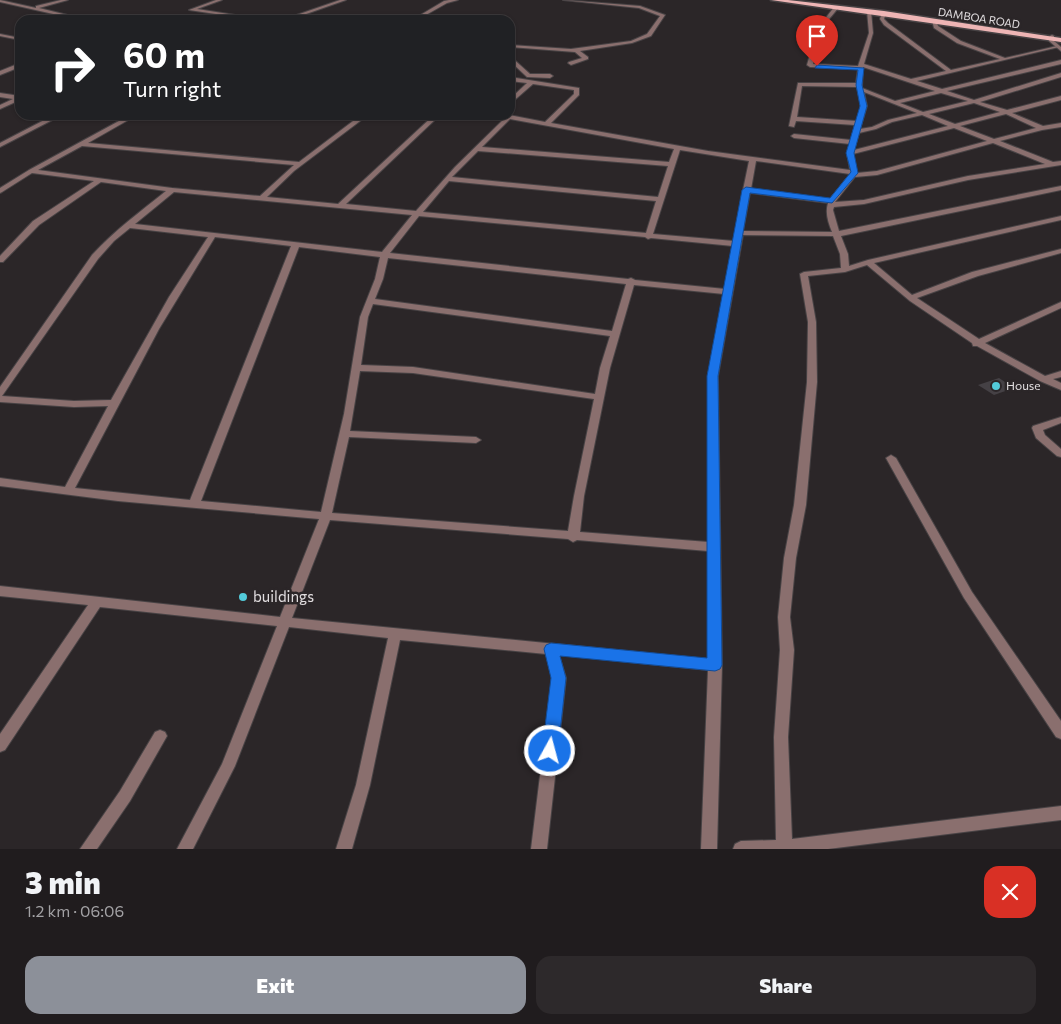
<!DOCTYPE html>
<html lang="en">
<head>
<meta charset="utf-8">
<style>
	body { margin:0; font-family:Commissioner,sans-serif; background:#2d292b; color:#f1f3f6; height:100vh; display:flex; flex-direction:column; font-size:19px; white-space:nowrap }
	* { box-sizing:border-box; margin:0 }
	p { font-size:16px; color:#a2a1a4 }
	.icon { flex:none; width:28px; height:28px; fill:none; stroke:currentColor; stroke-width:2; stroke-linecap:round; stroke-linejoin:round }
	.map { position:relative; height:849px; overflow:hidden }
	.drawer { display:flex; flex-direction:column; background:#201c1e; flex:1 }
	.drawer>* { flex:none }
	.banner { position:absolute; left:15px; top:15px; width:500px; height:105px; border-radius:15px; box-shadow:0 1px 4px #0004,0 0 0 1px #3d3a3c; background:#202124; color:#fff; overflow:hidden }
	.pin { position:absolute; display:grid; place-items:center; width:42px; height:42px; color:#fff; margin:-51px -21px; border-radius:50% 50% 50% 0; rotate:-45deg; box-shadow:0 0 5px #0007 }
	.pin .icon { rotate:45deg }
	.me { position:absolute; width:55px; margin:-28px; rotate:7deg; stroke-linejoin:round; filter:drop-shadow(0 0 4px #0008) }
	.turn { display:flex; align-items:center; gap:18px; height:105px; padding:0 25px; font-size:22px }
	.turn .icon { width:65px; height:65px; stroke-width:2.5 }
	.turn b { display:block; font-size:35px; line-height:42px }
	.round { display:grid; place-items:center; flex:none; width:52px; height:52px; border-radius:15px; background:#2d292b }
	.head { display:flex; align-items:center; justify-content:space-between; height:85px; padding:0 25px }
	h1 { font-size:30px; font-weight:800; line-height:38px }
	.action { display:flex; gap:10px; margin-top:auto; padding:10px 25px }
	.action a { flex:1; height:58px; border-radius:15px; background:#8c9099; color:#fff; font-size:20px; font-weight:800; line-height:58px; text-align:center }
	.action a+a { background:#2d292b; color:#f1f3f6 }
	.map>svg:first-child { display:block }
</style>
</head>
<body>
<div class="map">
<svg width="1061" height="849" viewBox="0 0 1061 849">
	<rect width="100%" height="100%" fill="#2b2628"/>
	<path fill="#454145" d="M999,378L1014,388L994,395L978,385Z"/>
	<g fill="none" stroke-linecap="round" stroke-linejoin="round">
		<defs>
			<path id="minor" d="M0,0L36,8V6L61,0H68L39,8L88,20H80L0,2Z
				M216,0H222L197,9L268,20H256L189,10Z
				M340,0H346L289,20H282Z
				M449,0H458L447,3L417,20H412L444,1Z
				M563,0L640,6L665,15L651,36L632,43L580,51L588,57V59L571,65L568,63L569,62L582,58L575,52L510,47V45L571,49L631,41L647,34L660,16L639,8Z
				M835,6L839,7L821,29L813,64L858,66L869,33L867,11L869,10L871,11L873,33L864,64L911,79L946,71L884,25L880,19L882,12L886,13L884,19L888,23L951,70L1000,59L957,43L934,28L932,20H936L938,26L961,41L1005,58L1057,46L1059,47L917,81L942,89L1061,60V64L947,91L974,100L1061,73V77L980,102L1007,110L1061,96V100L1012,113L1043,126L1061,123V127L1042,130L1000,141L1053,162L1061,161V165L968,180L864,204L834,207L833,210L839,231L1061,186V190L841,236L848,254L849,266L868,260L1061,216V220L874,263L912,295L972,272L1061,249V253L978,276L917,298L979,339L1061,302V308L985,343L1045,376L1061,371V377L1053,379L1061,383V390L1040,381L977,346H973L972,343L910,301L867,265L845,272L808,276L816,322L817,382L806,505L796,558L790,617L794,650L788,737L792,839L1061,806V820L828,849H733L735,844L741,841L776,840L774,737L780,650L778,617L784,558L794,505L807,382L808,322L800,274L804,272L841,268L840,254L833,236L743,235L718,376L722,665L717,849H701L708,670L559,655L566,678L547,849H531L552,678L546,654L400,640L370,785L352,849H336L356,785L388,638L289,627L235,766L193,849H177L222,764L277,626L100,607L5,750L0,752V734L88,605L0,596V586L280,617L319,519L118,501L0,486V478L65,487L108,406L74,407L0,402V387L92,255C115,230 140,212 166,191L101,182L39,225L3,262H0V256L33,221L94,181L32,173L2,192L0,193V188L29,170L130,115H137L88,143L299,162L361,115H368L294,171L267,197L338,204L434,115H440L346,204L416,211L455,167L505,118L496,115H509L545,122L574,94V90L533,84L510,104V99L527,83L510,81V77L579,88V95L551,123L708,151L850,170L847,153L850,144L794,138L791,136L794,134L851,140L855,125L796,121L794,127L789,126L798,83H856L858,69L810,67L807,65L817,29ZM863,67L935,91L895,101L862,88ZM802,86L857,87L861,106L857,121L797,117ZM864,92L917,113L888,120L872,127L860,129L867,106ZM941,93L968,101L923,112L900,103ZM974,103L1000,112L955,124L929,114ZM1006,114L1036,128L994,139L960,126ZM922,115L948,126L854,150L859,133L876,129L892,122ZM510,119L674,149L669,162L482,147ZM954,128L987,141L877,171L857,173L853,154ZM993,143L1045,164L968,176L864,200L835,202L855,177L877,175ZM82,146L294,165L260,196L172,188L38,170ZM680,150L749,161L743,190L734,241L653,234ZM478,151L668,166L658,197L452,177ZM756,161L850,174L830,199L751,189ZM449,181L656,201L646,233L423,212ZM174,192L412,215L382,252L135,224ZM750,193L828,203C825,213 828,222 832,232L743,231ZM419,216L645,237L648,239L651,238L733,246L725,289L635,280L631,278L628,279L390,253ZM130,228L208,237L169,297L111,400L74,401L2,396L98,259L114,241ZM215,237L291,246L190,500L75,488L159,329ZM299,247L380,257L375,279L360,317L344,414L321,512L201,501ZM388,258L626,284L612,331L375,299L383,279ZM634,285L724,294L708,376V542L580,532L584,496L610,368ZM373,304L610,336L600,368L595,394L413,367L361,365L368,317ZM360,371L413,373L594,399L574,496L568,531L332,513L349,437L476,443L481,440L476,437L350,431ZM330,520L568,539L573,542L577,540L708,551V659L292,618Z
				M0,34L20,38V40L0,36Z
				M510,56L530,74H550L553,76L550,78L527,77L510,61Z
				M20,63V67L0,75V71Z
				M0,93L20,96V100L0,109V105L13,99L0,97Z
				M54,115H62L0,147V143Z
				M1061,417V423L1043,430L1045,435L1061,449V457L1057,456L1036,438L1032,428L1033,426Z
				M891,455L896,458L972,592L1061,721V739L1056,737L964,598L886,458Z
				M160,730L165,732L167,736L130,801L97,849H80L120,791L155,732Z"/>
			<path id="tertiary" d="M1052,35L1054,36V41L1061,47V51L1049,41L1050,36Z"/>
			<path id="primary" d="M771,0H788L884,11L1061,38V42Z"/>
		</defs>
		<use href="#minor" stroke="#484345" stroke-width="2"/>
		<use href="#tertiary" stroke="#484345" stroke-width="2"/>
		<use href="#primary" stroke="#484345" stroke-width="3"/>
		<use href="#minor" fill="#8a6f6e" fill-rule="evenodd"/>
		<use href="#tertiary" fill="#8a6f6e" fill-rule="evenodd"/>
		<use href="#primary" fill="#eeb5b5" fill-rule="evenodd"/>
	</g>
	<path fill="#1a73e8" stroke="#114b97" d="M817,65L864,68L862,85L867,106L854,153L858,173L832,203L750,193L718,376L722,665L720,669L715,671L560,656L566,678L558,751L556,756L550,758L544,756L542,751L551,678L544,649L546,645L551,643L707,658V376L742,190L746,187L830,198L851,172L846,153L860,106L856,85L858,70L815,68Z"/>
	<g fill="#53cbda" stroke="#2b2628" stroke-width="2">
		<circle cx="996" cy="386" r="5"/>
		<circle cx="243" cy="597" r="5"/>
	</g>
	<g text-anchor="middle" stroke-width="5" stroke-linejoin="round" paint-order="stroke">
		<g font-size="11" fill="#e1dddf" stroke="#2b2628">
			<text transform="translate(979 18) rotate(9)" y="4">DAMBOA ROAD</text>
		</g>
		<g font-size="12" fill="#e1dddf" stroke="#2b2628" text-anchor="start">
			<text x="1006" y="390">House</text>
		</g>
		<g font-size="15" fill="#e1dddf" stroke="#2b2628" text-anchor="start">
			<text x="253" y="602">buildings</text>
		</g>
	</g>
</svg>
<div class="pin" style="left:817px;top:66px;background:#d93025"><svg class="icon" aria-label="arrive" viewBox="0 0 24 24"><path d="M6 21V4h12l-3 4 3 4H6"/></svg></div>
<svg class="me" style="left:550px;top:751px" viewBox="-20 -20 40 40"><circle r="17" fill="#1a73e8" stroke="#fff" stroke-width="3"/><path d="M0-11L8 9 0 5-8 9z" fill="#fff"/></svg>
<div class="banner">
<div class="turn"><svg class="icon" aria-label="right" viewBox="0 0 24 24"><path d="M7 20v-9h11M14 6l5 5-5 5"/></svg><div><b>60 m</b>Turn right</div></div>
</div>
</div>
<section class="drawer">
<div class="head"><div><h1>3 min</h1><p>1.2 km · 06:06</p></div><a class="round" style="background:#d93025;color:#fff"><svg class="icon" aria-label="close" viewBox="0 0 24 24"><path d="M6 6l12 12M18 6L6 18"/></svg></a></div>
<div class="action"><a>Exit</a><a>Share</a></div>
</section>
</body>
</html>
